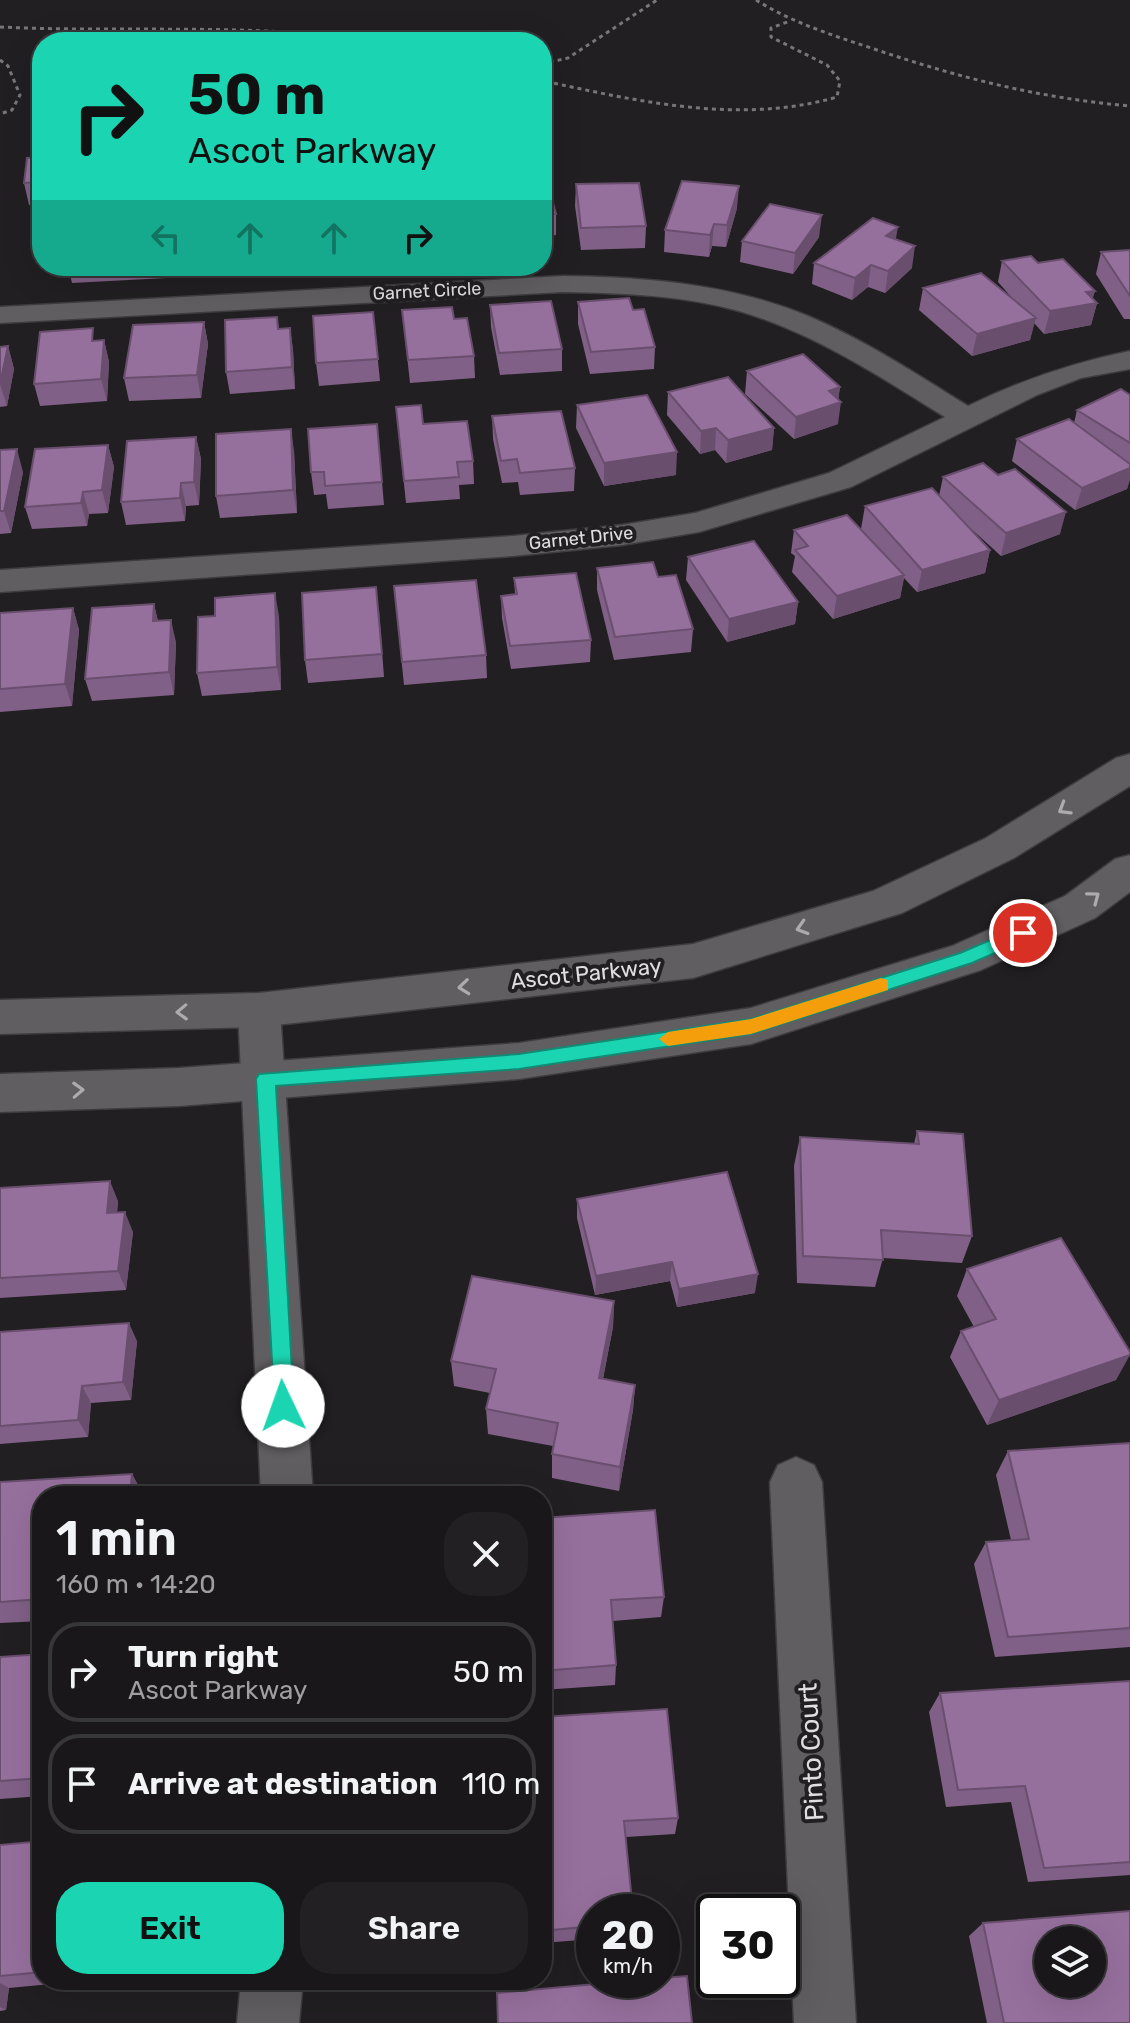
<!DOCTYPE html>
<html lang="en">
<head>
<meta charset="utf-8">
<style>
	body { margin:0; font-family:Rubik,sans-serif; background:#222022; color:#f1f3f6; height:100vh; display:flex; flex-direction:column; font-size:30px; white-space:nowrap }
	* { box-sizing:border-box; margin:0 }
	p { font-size:26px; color:#9f9fa2 }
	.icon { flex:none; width:44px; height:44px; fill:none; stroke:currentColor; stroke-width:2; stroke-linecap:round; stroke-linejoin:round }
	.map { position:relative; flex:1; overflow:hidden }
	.panel { position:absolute; left:32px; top:1486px; width:520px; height:504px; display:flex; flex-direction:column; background:#191719; border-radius:32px; box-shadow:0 8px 32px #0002,0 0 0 2px #373638 }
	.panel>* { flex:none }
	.hud { position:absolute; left:32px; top:32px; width:520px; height:244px; border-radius:32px; box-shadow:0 8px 32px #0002,0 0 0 2px #373638; background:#1bd5b2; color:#111; overflow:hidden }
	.controls { position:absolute; left:1034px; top:1926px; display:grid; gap:16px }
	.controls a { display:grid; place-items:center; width:72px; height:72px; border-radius:50%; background:#191719; box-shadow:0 8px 32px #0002,0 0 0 2px #373638; font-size:40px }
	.speed { position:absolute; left:576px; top:1894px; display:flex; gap:16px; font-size:40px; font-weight:700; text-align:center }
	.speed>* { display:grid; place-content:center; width:104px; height:104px; border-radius:50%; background:#191719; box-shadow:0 8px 32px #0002,0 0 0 2px #373638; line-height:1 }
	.speed small { font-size:20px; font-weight:400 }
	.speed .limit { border:4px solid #111; border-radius:12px; background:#fff; color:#111 }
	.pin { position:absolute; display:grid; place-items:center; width:68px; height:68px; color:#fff; margin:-34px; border:4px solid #fff; border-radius:50%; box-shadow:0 2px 8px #0007 }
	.me { position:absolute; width:88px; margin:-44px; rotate:357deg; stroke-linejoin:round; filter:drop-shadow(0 0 6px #0008) }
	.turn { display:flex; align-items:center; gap:28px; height:168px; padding:0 24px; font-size:36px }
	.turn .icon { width:104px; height:104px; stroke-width:2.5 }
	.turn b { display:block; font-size:56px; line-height:68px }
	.lanes { display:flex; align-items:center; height:76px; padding:0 24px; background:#0003; justify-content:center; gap:40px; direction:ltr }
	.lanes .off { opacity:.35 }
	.round { display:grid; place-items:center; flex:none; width:84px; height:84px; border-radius:32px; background:#222022 }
	.overview { display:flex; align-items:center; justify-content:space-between; height:136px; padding:0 24px }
	h1 { font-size:48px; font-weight:600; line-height:60px }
	.cta { display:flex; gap:16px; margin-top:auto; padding:16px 24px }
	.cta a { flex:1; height:92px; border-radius:32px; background:#1bd5b2; color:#111; font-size:32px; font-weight:600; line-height:92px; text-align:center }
	.cta a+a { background:#222022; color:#f1f3f6 }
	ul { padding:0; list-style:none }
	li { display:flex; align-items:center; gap:24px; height:100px; margin:0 16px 12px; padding:0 8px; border:4px solid #373638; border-radius:32px }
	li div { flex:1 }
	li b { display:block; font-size:30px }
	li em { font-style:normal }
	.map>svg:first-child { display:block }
</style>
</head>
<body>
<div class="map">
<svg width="1130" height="2023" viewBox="0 0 1130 2023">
	<rect width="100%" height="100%" fill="#211f21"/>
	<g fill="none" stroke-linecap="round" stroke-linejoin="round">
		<defs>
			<path id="street" d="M563,276C647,277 730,284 808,316C865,340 916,374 968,406C1022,380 1072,363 1130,351V369L1081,378L1037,395L851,487L699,532L622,545L513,556L0,592V570L513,536L622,525L695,513L829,473L945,417C879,376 814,333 739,311C682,295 622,293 563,292L0,323V307Z
				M259,993L274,998L280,1010L313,1496H261L238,1010L244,998Z
				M796,1457L814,1465L822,1482L856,2023H794L770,1482L778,1465Z
				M241,1980H303L299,2023H237Z"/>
			<path id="secondary" d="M1130,754V786L1014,858L902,913L693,978L259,1027L0,1034V1000L259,993L693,944L873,891L986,838L1116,758Z
				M1130,855V892L1095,918L981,970L751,1044L519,1079L179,1106L0,1112V1074L179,1068L519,1043L751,1008L952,946L1065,896L1115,859Z"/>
		</defs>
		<use href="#street" stroke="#3e3c3e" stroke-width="3"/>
		<use href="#secondary" stroke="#3e3c3e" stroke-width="3"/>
		<path stroke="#787678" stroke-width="3" stroke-dasharray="4 4" stroke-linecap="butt" d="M756,0C793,23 832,35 874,49C960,78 1039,98 1130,106
			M0,27C127,33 256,22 381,42
			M0,60L8,66L20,95L12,110L0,114
			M542,64L568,58L657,0
			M542,73L553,83C646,103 743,124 837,97L840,81L827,65L771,37V28L790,21"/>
		<use href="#street" fill="#605e61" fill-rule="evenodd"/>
		<use href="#secondary" fill="#605e61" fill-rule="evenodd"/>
	</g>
	<path fill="#816087" d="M42,157V243H41L36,221L38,204L29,205L24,183Z
		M542,184L556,214V235L547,236V248L542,249Z
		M576,184L646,226L645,248L581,250L575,206Z
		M737,208L726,247L712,246L709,257L664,252L665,230Z
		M819,237L793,274L740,262L742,241Z
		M896,239L912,268L885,293L868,287L852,300L812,284L814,263Z
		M1130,250V319H1124L1096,274L1101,252Z
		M1002,261L1038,263L1095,291L1092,299L1097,303L1091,325L1044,334L1034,323L1030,340L972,356L919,310L923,288L1013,299L998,282Z
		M68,266H166V278L72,283Z
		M295,266H332L295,268Z
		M578,302L633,310L655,347L654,369L590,374L578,324Z
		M490,305L562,349V371L500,375L491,327Z
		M402,310L454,319L474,356L475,378L410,383Z
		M373,312L380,381L319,386L316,363Z
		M277,317L279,329L290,328L293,350L295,389L230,394L226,372Z
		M204,322L208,344L201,398L129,401L124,378Z
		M96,340H104L109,362L107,401L40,406L34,384Z
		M0,345V347L8,346L14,369L7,406L0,407Z
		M747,371L840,387L838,399V424L794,439L745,394Z
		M668,392L774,428L772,450L726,463L715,450L700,454L667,415Z
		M1130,395V479L1127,489L1075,510L1012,461L1017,439L1074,423L1077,410Z
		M577,405L676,475L604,486L576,428Z
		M396,407L423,424L473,461L474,484L459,485L460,499L406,503Z
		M492,416L575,468L574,491L520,495L518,482L502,483L493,439Z
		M377,424L384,505L328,509L326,494L314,495L311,472Z
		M196,437L201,459L199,505L186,506L185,521L126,525L121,502Z
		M108,445L114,467L108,513L89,514L87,526L32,529L25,507Z
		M0,450L23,472L11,533L0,534Z
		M294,451L297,513L220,518L216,496Z
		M943,477L1060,534L1001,556L967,525L990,550L985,573L917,592L904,578L900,598L833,619L792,572L795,556L791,553L794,530L874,543L861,529L865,506L939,496Z
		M688,557L798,602L795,624L727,642L686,580Z
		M597,568L658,577L693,629L691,652L614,660L597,590Z
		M514,578L591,640L590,662L511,669L502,618L501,596L515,594Z
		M394,586L486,655L487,678L404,685Z
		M154,604L158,621L176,642L174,695L92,701L85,679Z
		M73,608L79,630L72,706L0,712V613Z
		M379,610L384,677L308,683L305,660Z
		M279,616L281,690L202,696L197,673Z
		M917,1131L972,1236L962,1263L883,1258L875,1287L797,1283L794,1166L800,1137L914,1144Z
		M0,1188L118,1201L117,1213L133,1232L126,1290L0,1298Z
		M577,1199L755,1293L677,1307L670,1281L595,1295L577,1218Z
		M967,1269L1116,1380L987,1425L950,1357L961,1331L974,1327L957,1296Z
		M614,1301L613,1327L603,1379L635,1385L633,1410L619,1491L552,1478V1454L553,1446L488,1434L486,1409L490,1393L454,1386L451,1361Z
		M0,1332L137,1341L131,1400L91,1403L88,1437L0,1444Z
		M1130,1443V1647L995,1657L974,1564L986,1542L1011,1540L996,1475L1008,1451Z
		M132,1474L144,1496H42V1621L0,1623V1482Z
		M542,1518L664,1597L661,1617L613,1621L616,1665L615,1685L542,1690Z
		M42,1654V1796L0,1799V1657Z
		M1130,1681V1875L1028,1882L1011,1802L946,1807L929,1712L940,1693Z
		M542,1717L678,1818L675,1834L626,1837L594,1912V1939L542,1943Z
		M42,1841V1980H93L9,1988L6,2010L0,2011V1845Z
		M983,1923L1130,2023H987L969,1936Z"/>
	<path fill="#694e6e" d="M739,186L737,208L726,247L727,225Z
		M822,215L819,237L793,274L795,253Z
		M714,224L712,246L709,257L710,235Z
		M898,227L894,249L886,236Z
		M915,246L912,268L885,293L888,271Z
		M871,265L868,287L852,300L855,278Z
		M1095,291L1091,304L1097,303L1091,325L1044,334L1050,311L1086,292Z
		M1036,318L1030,340L972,356L977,334Z
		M204,322L208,344L201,398L197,375Z
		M290,328L293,350L295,389L292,367Z
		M104,340L109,362L107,401L101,379Z
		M8,346L14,369L7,406L0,384Z
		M840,387L838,403L841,402L838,424L794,439L796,417L829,391Z
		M716,428L715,450L700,454L701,431Z
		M774,428L772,450L726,463L728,440Z
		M291,429L294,451L297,513L293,490Z
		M196,437L201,459L199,505L194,482Z
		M108,445L114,467L108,513L102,490Z
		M17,449L23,472L11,533L4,511Z
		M677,452L676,475L604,486V463Z
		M1130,468V479L1127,489L1075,510L1082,488Z
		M181,483L186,506L185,521L180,498Z
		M83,492L89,514L87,526L81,503Z
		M1066,512L1060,534L1001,556L1006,533Z
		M990,550L985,573L917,592L922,570Z
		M904,575L900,598L833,619L837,596Z
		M275,593L279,616L281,690L277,667Z
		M798,602L795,624L727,642L729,619Z
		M154,604L159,627L153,621Z
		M73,608L79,630L72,706L65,684Z
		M171,620L176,642L174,695L169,672Z
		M110,1181L118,1201L115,1233L107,1213Z
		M125,1212L133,1232L126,1290L118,1271Z
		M672,1262L670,1281L595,1295L596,1276Z
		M758,1274L755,1293L677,1307L679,1289Z
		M614,1301L613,1327L598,1404L599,1378Z
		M129,1323L137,1341L131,1400L123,1382Z
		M1130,1355L1116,1380L987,1425L999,1400Z
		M635,1385L633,1410L619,1491L620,1467Z
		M82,1386L91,1403L88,1437L78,1420Z
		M132,1474L144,1496H130Z
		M0,1983L9,1988L6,2010L0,2007Z"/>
	<path fill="#96709d" stroke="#694e6e" stroke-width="2" fill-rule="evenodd" d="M42,157V182L24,183L27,158Z
		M682,181L739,186L727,225L714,224L710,235L665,230Z
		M639,183L646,226L581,228L576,184Z
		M542,184H548L556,214H544L547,227H542Z
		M39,193H42V221H36Z
		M770,204L822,215L795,253L742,241Z
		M873,218L898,227L886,236L915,246L888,271L871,265L855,278L814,263Z
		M1130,250V296L1101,252Z
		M1031,256L1038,263L1063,259L1095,291L1086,292L1097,303L1050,311L1002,261Z
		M981,273L1036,318L977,334L923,288Z
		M629,298L633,310L644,309L655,347L591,352L578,302Z
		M551,301L562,349L499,353L490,305Z
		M452,307L454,319L467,318L474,356L408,360L402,310Z
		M373,312L378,359L316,363L313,316Z
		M277,317L278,329L290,328L292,367L226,372L225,320Z
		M204,322L197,375L124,378L133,325Z
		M93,328L92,341L104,340L101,379L34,384L40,332Z
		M8,346L0,384V347Z
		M803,354L840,387L829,391L841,402L796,417L747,371Z
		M728,377L774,428L728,440L716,428L701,431L668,392Z
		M1121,389L1130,395V443L1077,410Z
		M647,395L677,452L604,463L577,405Z
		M421,405L423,424L467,421L473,461L457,462L459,477L404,481L396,407Z
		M561,411L575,468L520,473L517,459L501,461L492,416Z
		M1069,419L1130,464V468L1082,488L1017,439Z
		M377,424L382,482L325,486L324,472H311L308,429Z
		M291,429L293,490L216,496V434Z
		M196,437L194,482L181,483L180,498L121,502L127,441Z
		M108,445L102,490L83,492L81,503L25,507L35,449Z
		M17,449L4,511H0V450Z
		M983,463L998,475L1015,469L1066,512L1006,533L943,477Z
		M932,488L990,550L922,570L865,506Z
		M847,515L904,575L837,596L795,550L808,546L794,530Z
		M754,541L798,602L729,619L688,557Z
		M653,562L658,577L676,575L693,629L615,637L597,568Z
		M576,573L591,640L510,646L501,596L517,594L514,578Z
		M476,580L486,655L402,662L394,586Z
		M376,587L382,654L305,660L302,593Z
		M275,593L277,667L197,673L198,617L215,616V598Z
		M154,604L153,621L171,620L169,672L85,679L92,608Z
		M73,608L65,684L0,689V613Z
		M917,1131L963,1134L972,1236L881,1230L883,1260L803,1256L800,1137L919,1144Z
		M727,1172L758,1274L679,1289L672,1262L596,1276L577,1199Z
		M110,1181L107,1213L125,1212L118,1271L0,1278V1188Z
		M1061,1238L1130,1352V1355L999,1400L961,1331L996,1319L967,1269Z
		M472,1276L614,1301L599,1378L635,1385L620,1467L552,1454L558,1423L486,1409L496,1369L451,1361Z
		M129,1323L123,1382L82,1386L78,1420L0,1426V1332Z
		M1130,1443V1628L1008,1637L986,1542L1029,1539L1008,1451Z
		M132,1474L130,1496H42V1599L0,1602V1482Z
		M655,1510L664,1597L611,1600L616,1665L542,1671V1518Z
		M42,1654V1778L0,1781V1657Z
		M1130,1681V1862L1044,1868L1025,1786L958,1790L940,1693Z
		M667,1709L678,1818L624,1821L633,1912H594V1926L542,1931V1717Z
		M42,1841V1972L0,1976V1845Z
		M1130,1911V2023H1004L983,1923ZM1048,1940H1092V1984H1048Z
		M687,1976L692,2023H498L497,1993L640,1980H662V1978Z"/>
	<defs><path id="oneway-chevron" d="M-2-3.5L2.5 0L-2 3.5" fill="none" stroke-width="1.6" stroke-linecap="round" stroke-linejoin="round" transform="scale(2)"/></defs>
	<g stroke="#adabad">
		<use href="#oneway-chevron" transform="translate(1064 809) rotate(148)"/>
		<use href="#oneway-chevron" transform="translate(1094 897) rotate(-37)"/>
		<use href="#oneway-chevron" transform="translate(802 928) rotate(163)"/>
		<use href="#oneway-chevron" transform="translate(464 987) rotate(174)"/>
		<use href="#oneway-chevron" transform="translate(182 1012) rotate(178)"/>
		<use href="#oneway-chevron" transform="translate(78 1090) rotate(-2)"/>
	</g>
	<path fill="#1bd5b2" stroke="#128a74" stroke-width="2" d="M1023,926L1032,933L1029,938L972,963L751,1034L519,1069L276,1086L294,1406L290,1414L283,1416L275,1414L256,1079L259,1074L519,1054L751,1019L960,953Z"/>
	<path fill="#f59e0b" d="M881,978L888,980V990L751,1034L668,1046L659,1039L668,1032L751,1019Z"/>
	<g text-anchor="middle" stroke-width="8" stroke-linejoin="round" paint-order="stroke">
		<g font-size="18" fill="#e0dee0" stroke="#211f21">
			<text transform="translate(427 291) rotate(-3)" y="6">Garnet Circle</text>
			<text transform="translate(581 538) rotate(-6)" y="6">Garnet Drive</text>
		</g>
		<g font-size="22" fill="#e0dee0" stroke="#211f21">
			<text transform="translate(586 973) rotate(-6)" y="8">Ascot Parkway</text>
		</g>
		<g font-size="26" fill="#e0dee0" stroke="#211f21">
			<text transform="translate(811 1752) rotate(-93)" y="9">Pinto Court</text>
		</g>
	</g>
</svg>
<div class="controls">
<a><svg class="icon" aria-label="layers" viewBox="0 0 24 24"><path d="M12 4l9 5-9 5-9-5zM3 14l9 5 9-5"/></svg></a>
</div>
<div class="speed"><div>20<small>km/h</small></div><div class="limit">30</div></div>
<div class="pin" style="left:1023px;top:933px;background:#d93025"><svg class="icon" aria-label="arrive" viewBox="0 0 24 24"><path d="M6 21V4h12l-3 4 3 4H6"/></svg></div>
<svg class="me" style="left:283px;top:1406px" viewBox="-20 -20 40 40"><circle r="19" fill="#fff"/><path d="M0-13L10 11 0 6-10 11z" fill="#1bd5b2"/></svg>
<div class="hud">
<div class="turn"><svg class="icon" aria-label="right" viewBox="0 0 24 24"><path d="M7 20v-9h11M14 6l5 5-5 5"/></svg><div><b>50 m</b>Ascot Parkway</div></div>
<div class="lanes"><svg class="icon off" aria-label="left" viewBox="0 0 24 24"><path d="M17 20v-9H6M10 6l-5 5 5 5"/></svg><svg class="icon off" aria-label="ahead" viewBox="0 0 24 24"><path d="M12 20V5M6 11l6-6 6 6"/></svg><svg class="icon off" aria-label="ahead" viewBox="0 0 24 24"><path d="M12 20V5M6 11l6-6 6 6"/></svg><svg class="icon" aria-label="right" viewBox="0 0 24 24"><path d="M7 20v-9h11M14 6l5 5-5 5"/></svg></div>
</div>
<section class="panel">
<div class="overview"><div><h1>1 min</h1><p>160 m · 14:20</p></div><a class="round"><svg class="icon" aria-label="close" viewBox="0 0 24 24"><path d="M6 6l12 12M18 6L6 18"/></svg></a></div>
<ul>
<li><svg class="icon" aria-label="right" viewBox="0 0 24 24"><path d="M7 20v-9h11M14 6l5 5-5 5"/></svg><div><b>Turn right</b><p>Ascot Parkway</p></div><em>50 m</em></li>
<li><svg class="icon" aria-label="arrive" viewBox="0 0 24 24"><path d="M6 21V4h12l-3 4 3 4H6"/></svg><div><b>Arrive at destination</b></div><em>110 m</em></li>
</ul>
<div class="cta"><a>Exit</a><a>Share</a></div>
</section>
</div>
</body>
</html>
